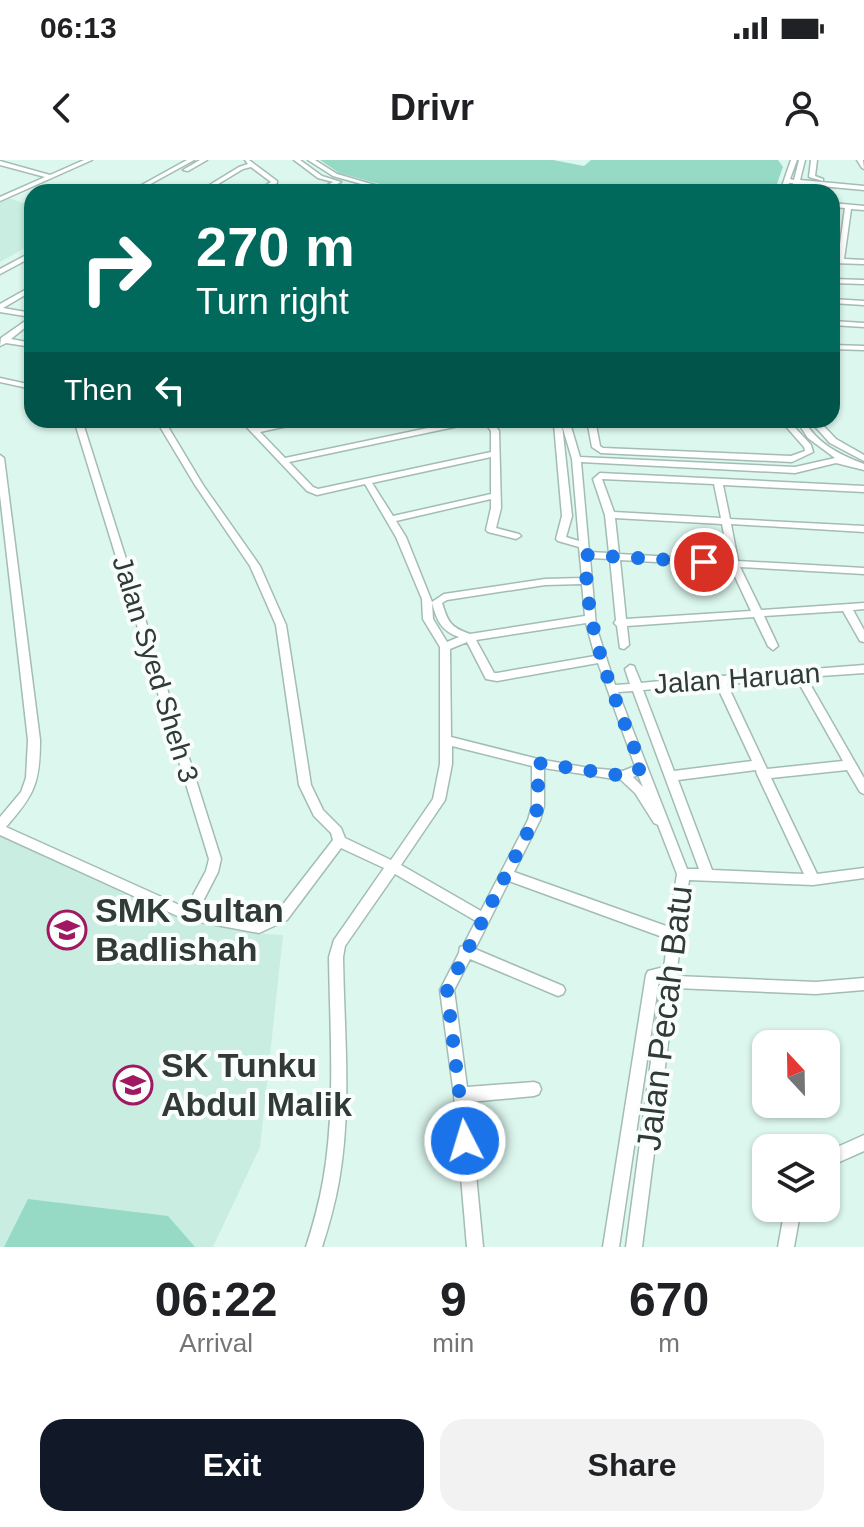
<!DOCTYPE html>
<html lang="en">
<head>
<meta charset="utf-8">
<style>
	body { margin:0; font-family:Helvetica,sans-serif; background:#f2f2f2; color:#202124; height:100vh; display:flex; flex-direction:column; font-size:30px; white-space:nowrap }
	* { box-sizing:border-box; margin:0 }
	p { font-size:26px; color:#757577 }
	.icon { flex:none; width:44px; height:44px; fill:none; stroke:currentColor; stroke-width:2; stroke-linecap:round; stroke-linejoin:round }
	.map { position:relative; height:1087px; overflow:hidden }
	.sheet { display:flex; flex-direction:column; background:#fff; flex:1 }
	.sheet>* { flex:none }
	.top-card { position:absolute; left:24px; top:24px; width:816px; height:244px; border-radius:24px; box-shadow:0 2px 6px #0004; background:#00695c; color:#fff; overflow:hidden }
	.needle { width:52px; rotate:338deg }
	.buttons { position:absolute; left:752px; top:870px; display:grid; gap:16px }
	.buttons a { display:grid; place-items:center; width:88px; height:88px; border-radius:16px; background:#fff; box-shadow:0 2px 6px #0004; font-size:40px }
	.pin { position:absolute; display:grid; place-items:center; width:68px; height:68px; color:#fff; margin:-34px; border:4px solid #fff; border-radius:50%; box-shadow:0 2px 8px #0007 }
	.me { position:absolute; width:88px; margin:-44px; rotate:355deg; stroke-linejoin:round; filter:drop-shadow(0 0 6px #0008) }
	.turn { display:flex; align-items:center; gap:28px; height:168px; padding:0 40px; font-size:36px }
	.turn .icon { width:104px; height:104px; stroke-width:2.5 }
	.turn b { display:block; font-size:56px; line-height:68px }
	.then { display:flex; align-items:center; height:76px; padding:0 40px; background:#0003; gap:16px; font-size:30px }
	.eta { display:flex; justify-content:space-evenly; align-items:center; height:136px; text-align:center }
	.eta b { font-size:48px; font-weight:700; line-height:56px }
	.cta { display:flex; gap:16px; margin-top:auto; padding:16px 40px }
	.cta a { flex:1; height:92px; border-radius:24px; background:#111827; color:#fff; font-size:32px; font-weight:700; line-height:92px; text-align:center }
	.cta a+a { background:#f2f2f2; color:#202124 }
	.status { display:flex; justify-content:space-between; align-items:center; height:56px; padding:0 40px; background:#fff; direction:ltr }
	.status svg { height:22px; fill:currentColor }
	header { display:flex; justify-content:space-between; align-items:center; height:104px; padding:0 40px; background:#fff; font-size:36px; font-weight:700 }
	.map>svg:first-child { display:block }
</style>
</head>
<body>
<div class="status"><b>06:13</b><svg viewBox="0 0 49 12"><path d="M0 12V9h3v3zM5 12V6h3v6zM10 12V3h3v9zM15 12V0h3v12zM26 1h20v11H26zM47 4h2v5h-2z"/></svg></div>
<header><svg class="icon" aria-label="back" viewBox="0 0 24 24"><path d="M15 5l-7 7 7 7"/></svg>Drivr<svg class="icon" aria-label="person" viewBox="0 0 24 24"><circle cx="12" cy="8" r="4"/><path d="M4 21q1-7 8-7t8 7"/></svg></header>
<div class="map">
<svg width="864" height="1087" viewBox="0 0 864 1087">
	<rect width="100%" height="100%" fill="#dcf7ee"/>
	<path fill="#c9ede1" d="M0,35L32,46V84L0,102Z
		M0,671L190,758L252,773L283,775L260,987L213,1087H0Z"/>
	<path fill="#96dac6" d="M320,0H553L584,6L591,0H778L783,7L774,32H409L339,13Z
		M28,1039L168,1056L195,1087H4Z"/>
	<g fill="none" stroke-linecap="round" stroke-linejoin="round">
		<defs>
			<path id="minor" d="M84,0H92L0,41V37L45,17L0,5V1L50,15Z
				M187,0H194L136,32H129Z
				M200,0H207L188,11L183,10Z
				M245,0H249L277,21V23L262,32H255L271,22L251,7L243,9L210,29L216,32L203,31V29L239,7L248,4Z
				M294,0H300L322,16L341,22L322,32H314L333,22L318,18Z
				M308,0H315L337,14L399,32H390L333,16Z
				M791,0H797L790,19L794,20L799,0H805L800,20L864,26V30L799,24L797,32H791L793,23H789L786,32H780Z
				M811,0H817L815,16L823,19V21L809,17Z
				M857,0H863L864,9L862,8Z
				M832,43L864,46V50L851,49L844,99L864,100V104L832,103V99H838L845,48L832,47Z
				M32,92V97L0,114V109Z
				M832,119L864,120V124L832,123Z
				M32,126V131L3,148L32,153V162L11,179L32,183V187L6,183L0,186L1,178L31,157L0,152V144Z
				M832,139L864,141V145L832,143Z
				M832,161L864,163V167L832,165Z
				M832,185L864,186V190L832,189Z
				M0,218L32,225V229L0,222Z
				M74,260H82L221,699L218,712L198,751L258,761L277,752L333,680L331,673L314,656L299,625L276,465L250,406L195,325L156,260H164L203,325L260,406L286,465L311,625L323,650L341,668L345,678L391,700L433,639L440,604V487L423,459L422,439L396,377L365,324L317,335L307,331L240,260H249L256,268L294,260H310L306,262L260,272L285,298L466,260H482L478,262L289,302L313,327L318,329L491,292V271L483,260H491L499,271L501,348L496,368L519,374L521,376L516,379L488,372L486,370L491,348V339L396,361L406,377L432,442L444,434L545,419L582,418L579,387L558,381L556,379L562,356L554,264L551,260H560L562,262L561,260H569L580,297L795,307L835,298L808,278L796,260H804C816,283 840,295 864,304V310L836,303L795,313L581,302L589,392L609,393L605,355L593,319L600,313L864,326V332L723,325L730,359L864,366V372L731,364L738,401L864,408V414L740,407L761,450L864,443V449L853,450L864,470V482L860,481L843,451L764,456L778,486L773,490L768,486L754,457L627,466L629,485L624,489L620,488L617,466L614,463L616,460L610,399L590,398L596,466L615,525L630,524L625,509L630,505L634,506L641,523L719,515L723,516L864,505V513L806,517L864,618V634L860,632L847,610L771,618L817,714L864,708V718L813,725L689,720L682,772L684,776L681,780L677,808L679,811L676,816L816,822L864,818V830L816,834L675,828L642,1087H626L662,819L659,820L619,1087H603L646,815L648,811L664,807L668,779L509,721L475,789L563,826L565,830L563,834L558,836L470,799L454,830L467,927L534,922L539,924L541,929L539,934L534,936L469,942L483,1087H467L454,935L440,830L459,793L460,787L463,786L476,761L395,714L345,786L343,797C344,871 352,947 339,1021C335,1044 329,1065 322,1087H306C313,1065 319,1044 323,1021C336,948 330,871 329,797L334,780L384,708L341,688L287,760L259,773L184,759L0,675V657L21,632L26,618L28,580L0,335V295L4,298L40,580C40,624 34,635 6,667L186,748L206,711L209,699ZM562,265L572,299L579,381L566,377L572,356ZM491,297V334L393,356L372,323ZM602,319L714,324L721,358L614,352ZM615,358L722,364L729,400L619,394ZM620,400L730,406L751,451L626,459ZM582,424L585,456L470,474C450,467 448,462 442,443L447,440L545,425ZM432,443C437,460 441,471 459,477L447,482L433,459ZM586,463L595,496L497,513H494L476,480ZM467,482L486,519L497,521L598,503L635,606L623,611L589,608L538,599L451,577L450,489ZM796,518L843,601L767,609L727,524ZM716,524L752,601L674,611L643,530ZM633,531L699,709H687L618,532ZM452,586L532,606V646L528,660L481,751L401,705L445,640L452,604ZM544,608L621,620L635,633L654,663L658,665L677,714L669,767L514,712L540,660L544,646ZM756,610L757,614L804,714L712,710L678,620ZM638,615L643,627L633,617Z
				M587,260H612L596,265L600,286L603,288L791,296L805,291L804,287L783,263L762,262L758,260H788L811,285L813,292L792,302L601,293L592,287Z
				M809,260H818L836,279L864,295V301L830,283Z
				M864,975V991L826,1008V992Z
				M785,1048H801L794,1087H778Z"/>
		</defs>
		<use href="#minor" stroke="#a3bcb4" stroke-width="3"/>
		<use href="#minor" fill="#fff" fill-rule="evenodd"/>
	</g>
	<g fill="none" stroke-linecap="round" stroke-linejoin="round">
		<path stroke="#1a73e8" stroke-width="14" stroke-dasharray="0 25.2" d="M465,981L447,830L534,660L538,646V603L624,616L642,608C615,538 584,471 586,395L704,402"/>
	</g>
	<defs>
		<symbol id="school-ring" viewBox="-11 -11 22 22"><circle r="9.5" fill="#f9fefd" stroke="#a11762" stroke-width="1.5"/><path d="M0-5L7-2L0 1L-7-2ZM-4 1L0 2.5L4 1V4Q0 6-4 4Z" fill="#a11762"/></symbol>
	</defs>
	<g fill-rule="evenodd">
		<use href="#school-ring" x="45" y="748" width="44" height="44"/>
		<use href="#school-ring" x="111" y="903" width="44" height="44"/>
	</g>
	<g text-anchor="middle" stroke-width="8" stroke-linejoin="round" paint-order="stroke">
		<g font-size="28" fill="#303a37" stroke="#f9fefd">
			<text transform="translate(156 509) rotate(73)" y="10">Jalan Syed Sheh 3</text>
			<text transform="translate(737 518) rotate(-4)" y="10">Jalan Haruan</text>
		</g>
		<g font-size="34" font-weight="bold" fill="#303a37" stroke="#f9fefd" text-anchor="start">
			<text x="95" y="762">SMK Sultan<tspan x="95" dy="39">Badlishah</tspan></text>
			<text x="161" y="917">SK Tunku<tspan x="161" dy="39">Abdul Malik</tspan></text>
		</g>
		<g font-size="34" fill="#303a37" stroke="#f9fefd">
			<text transform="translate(664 858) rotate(-83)" y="12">Jalan Pecah Batu</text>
		</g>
	</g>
</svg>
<div class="buttons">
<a><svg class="needle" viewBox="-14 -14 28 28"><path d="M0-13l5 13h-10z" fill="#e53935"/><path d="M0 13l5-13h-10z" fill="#757577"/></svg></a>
<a><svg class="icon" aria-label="layers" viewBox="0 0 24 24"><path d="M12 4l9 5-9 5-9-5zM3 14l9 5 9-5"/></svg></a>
</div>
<div class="pin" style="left:704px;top:402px;background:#d93025"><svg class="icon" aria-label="arrive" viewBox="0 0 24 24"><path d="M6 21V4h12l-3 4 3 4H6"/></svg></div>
<svg class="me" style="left:465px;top:981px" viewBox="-20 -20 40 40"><circle r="17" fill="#1a73e8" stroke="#fff" stroke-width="3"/><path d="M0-11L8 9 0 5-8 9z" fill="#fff"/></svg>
<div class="top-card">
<div class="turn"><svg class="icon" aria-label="right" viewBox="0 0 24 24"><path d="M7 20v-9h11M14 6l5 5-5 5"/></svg><div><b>270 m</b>Turn right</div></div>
<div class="then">Then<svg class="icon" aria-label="left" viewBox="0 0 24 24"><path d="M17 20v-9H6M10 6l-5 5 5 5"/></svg></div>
</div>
</div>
<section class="sheet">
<div class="eta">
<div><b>06:22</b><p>Arrival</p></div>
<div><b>9</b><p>min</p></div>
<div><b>670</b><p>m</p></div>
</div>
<div class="cta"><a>Exit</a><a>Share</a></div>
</section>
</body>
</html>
